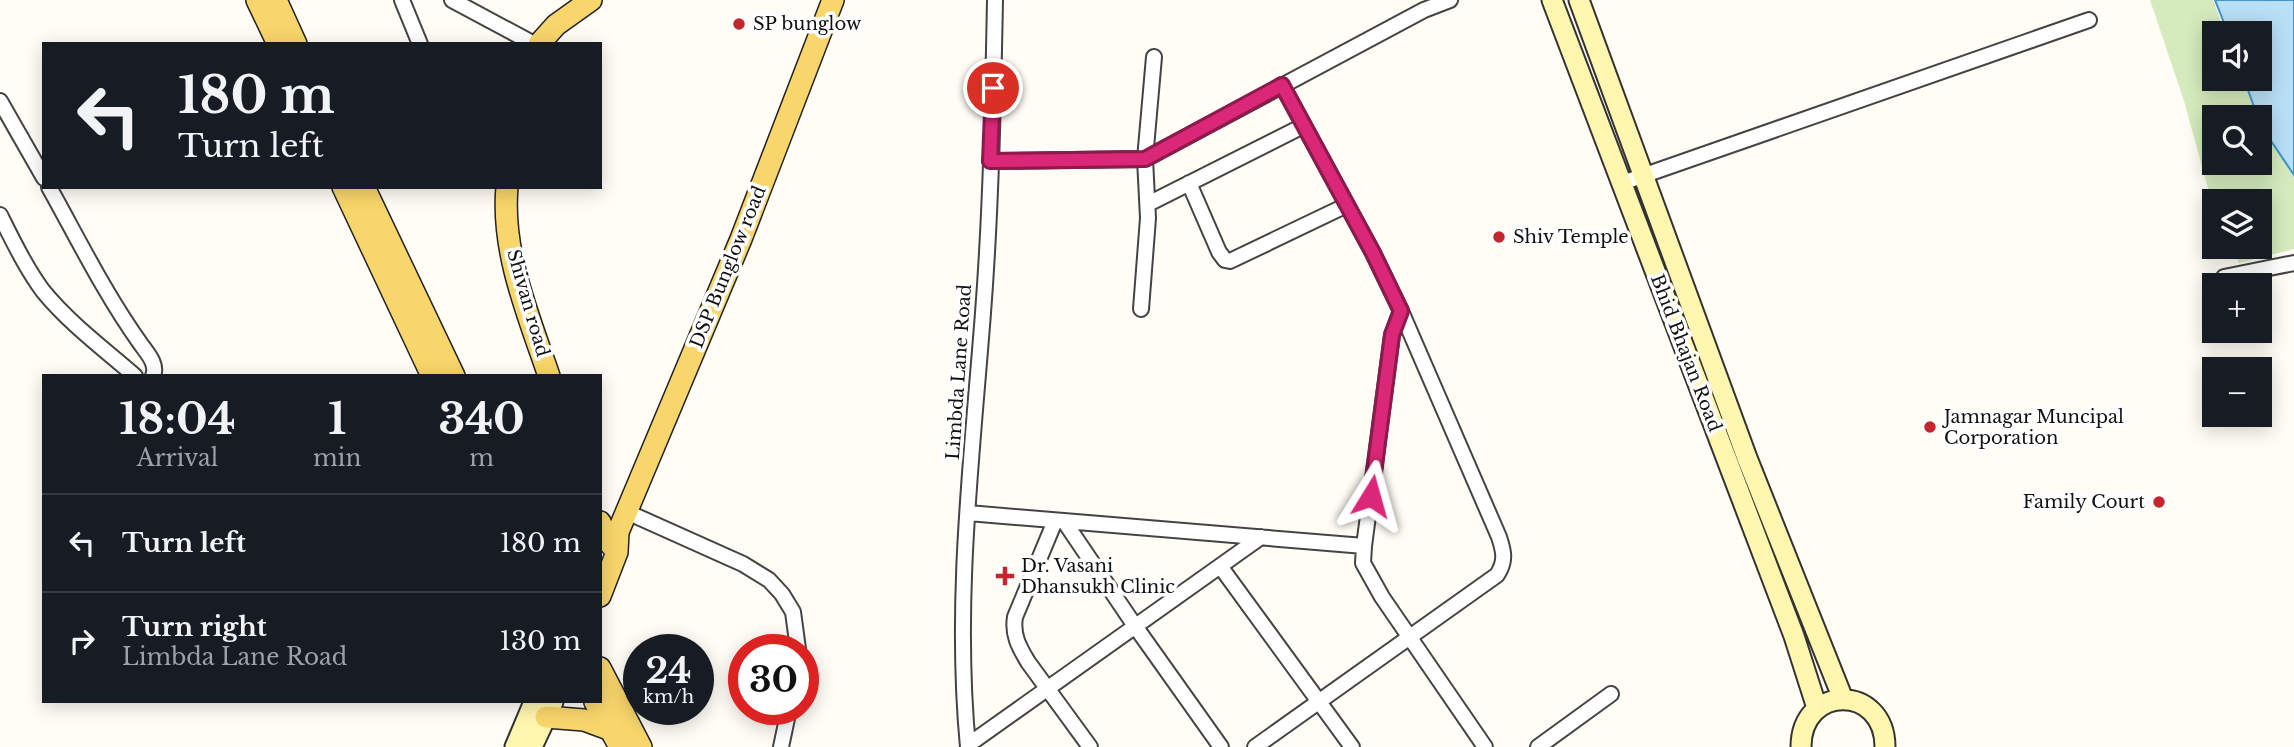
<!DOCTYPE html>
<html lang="en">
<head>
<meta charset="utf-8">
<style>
	body { margin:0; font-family:"Libre Baskerville",serif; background:#242831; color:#f1f3f6; height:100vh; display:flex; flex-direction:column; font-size:26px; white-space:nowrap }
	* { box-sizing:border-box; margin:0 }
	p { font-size:23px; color:#9ea1a6 }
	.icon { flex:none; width:38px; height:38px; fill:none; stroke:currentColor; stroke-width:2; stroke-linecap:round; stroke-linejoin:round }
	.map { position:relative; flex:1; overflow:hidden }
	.drawer { position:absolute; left:42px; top:374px; width:560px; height:329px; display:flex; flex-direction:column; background:#171b24; border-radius:0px; box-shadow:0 4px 18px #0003 }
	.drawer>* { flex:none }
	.guide { position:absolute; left:42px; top:42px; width:560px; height:147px; border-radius:0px; box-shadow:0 4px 18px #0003; background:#171b24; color:#f1f3f6; overflow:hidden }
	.fabs { position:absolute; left:2202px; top:21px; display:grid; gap:14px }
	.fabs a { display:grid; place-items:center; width:70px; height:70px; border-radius:0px; background:#171b24; box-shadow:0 4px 18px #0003; font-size:35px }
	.speed { position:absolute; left:623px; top:634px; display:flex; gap:14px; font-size:35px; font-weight:700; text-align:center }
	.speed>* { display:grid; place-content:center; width:91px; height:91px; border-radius:50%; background:#171b24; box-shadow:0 4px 18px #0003; line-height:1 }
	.speed small { font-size:18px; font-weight:400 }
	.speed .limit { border:10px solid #d22; background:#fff; color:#111 }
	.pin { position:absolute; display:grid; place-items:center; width:60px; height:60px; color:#fff; margin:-30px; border:4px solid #fff; border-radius:50%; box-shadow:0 2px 7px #0007 }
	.me { position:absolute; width:77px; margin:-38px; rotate:8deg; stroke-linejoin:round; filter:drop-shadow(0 0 5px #0008) }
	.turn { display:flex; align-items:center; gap:24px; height:147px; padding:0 21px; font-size:32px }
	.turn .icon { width:91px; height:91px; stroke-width:2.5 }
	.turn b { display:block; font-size:49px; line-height:60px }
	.eta { display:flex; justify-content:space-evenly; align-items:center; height:119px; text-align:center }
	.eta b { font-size:42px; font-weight:800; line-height:49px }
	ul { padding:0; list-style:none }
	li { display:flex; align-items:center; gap:21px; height:98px; padding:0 21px; border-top:2px solid #363941 }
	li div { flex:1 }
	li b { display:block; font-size:26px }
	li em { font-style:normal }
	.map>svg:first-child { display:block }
</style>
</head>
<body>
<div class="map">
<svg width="2294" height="747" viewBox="0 0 2294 747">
	<rect width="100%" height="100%" fill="#fffdf5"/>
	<path fill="#d5ebbd" d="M2150,0H2213L2225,33H2214V79H2243L2257,117H2214V163H2259V122L2294,172V249L2239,263L2232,247H2259V201H2214V210L2184,101Z"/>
	<path fill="#b9e0f7" stroke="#3f96cf" stroke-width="2" d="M2215,0H2294V175L2261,126L2244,79H2259V33H2228Z"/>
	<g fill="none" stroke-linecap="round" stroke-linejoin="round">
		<defs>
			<path id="street" d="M402,0L420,44
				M452,0L534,44
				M0,101L44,178
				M990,161L1145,159L1424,10L1450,0
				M1189,183L1219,252L1225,260L1230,261L1347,205
				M1622,183L2089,20
				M49,187C78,239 105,294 140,343C147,353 158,364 153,376
				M1148,204L1303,126
				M0,215C13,241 26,268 43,291C69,323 104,349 135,376
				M2224,277L2294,263
				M1141,309L1148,218L1145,159L1154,57
				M1401,311L1392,335L1364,546L1363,563L1382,597L1485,747
				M627,512L743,564L769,580L782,594L793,612L798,649
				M968,513L1364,546
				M1055,521L1015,617C1012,635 1019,647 1028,662L1090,747
				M1064,521L1135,626L1221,747
				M1220,566L1352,747
				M968,745L1261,537
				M781,747L789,709
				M968,747C954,602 972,457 983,313C991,209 993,104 995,0
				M1255,747L1497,575C1506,561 1504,552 1499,537L1401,311L1373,253L1282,85
				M1538,747L1611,694"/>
			<path id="secondary" d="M1552,0L1794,636L1817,708
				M1579,0L1747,458L1843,699
				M515,747L534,702
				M532,747L553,702
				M1801,747C1801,684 1885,684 1885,747"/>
			<path id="primary" d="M257,0L278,44
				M276,0L296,44
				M539,44L556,25L591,0
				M343,187L432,376
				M364,187L454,376
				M507,187C501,252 529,317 549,376
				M600,522L608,541L617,552
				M600,596L617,552L618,532L741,239L833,0
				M600,668L641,747
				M595,702L620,747
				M546,717L584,720L611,730"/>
		</defs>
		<use href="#street" stroke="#444" stroke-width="18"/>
		<use href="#secondary" stroke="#333" stroke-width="23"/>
		<use href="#primary" stroke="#222" stroke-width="24"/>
		<use href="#street" stroke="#fff" stroke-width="14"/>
		<use href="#secondary" stroke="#fff6b0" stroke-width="19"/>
		<use href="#primary" stroke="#f9d66b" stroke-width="21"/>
	</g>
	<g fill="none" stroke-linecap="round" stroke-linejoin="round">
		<defs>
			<path id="route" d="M993,88L990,161L1145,159L1282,85L1373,253L1401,311L1392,335L1371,496"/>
		</defs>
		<use href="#route" stroke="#8e194d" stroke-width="18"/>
		<use href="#route" stroke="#db2777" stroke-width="12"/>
	</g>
	<g fill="#c4262e" stroke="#fff" stroke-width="2.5">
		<circle cx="739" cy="24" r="7"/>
		<circle cx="1499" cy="237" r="7"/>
		<circle cx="1930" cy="427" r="7"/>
		<circle cx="2159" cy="502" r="7"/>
		<path d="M1001.5 565.5h7v7h7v7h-7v7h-7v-7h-7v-7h7z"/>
	</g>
	<g text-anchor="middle" stroke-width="7" stroke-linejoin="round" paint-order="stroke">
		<g font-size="18" fill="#111" stroke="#fff" text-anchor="start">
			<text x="753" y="30">SP bunglow</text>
			<text x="1513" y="243">Shiv Temple</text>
			<text x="1944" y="423">Jamnagar Muncipal<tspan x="1944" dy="21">Corporation</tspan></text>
			<text x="2145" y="508" text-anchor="end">Family Court</text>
			<text x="1021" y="572">Dr. Vasani<tspan x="1021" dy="21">Dhansukh Clinic</tspan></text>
		</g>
		<g font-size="18" fill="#111" stroke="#fff">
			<text transform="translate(728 267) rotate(-68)" y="6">DSP Bunglow road</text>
			<text transform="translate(528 303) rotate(74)" y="6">Shivan road</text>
			<text transform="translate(1686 353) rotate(69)" y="6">Bhid Bhajan Road</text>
			<text transform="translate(959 372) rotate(-86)" y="6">Limbda Lane Road</text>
		</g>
	</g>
</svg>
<div class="fabs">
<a><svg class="icon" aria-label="sound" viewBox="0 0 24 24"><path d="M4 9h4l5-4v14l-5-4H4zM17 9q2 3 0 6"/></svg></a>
<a><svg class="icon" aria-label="search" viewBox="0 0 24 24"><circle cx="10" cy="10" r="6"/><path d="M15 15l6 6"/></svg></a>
<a><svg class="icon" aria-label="layers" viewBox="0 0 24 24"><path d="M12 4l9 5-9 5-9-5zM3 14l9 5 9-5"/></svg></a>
<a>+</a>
<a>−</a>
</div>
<div class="speed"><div>24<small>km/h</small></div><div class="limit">30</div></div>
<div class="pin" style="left:993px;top:88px;background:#d93025"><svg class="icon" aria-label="arrive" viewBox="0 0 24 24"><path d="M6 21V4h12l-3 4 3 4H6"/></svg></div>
<svg class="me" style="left:1371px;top:496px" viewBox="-20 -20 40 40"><path d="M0-17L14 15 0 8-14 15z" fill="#db2777" stroke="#fff" stroke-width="4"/></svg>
<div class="guide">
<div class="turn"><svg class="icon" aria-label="left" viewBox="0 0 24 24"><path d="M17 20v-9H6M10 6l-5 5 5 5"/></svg><div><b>180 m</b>Turn left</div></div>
</div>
<section class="drawer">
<div class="eta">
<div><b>18:04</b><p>Arrival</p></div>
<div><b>1</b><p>min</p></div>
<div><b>340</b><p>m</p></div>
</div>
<ul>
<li><svg class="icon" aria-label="left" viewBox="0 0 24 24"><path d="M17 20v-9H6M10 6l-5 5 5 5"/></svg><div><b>Turn left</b></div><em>180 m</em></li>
<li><svg class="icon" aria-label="right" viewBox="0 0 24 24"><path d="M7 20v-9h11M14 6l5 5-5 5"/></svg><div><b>Turn right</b><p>Limbda Lane Road</p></div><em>130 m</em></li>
</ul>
</section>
</div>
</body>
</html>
